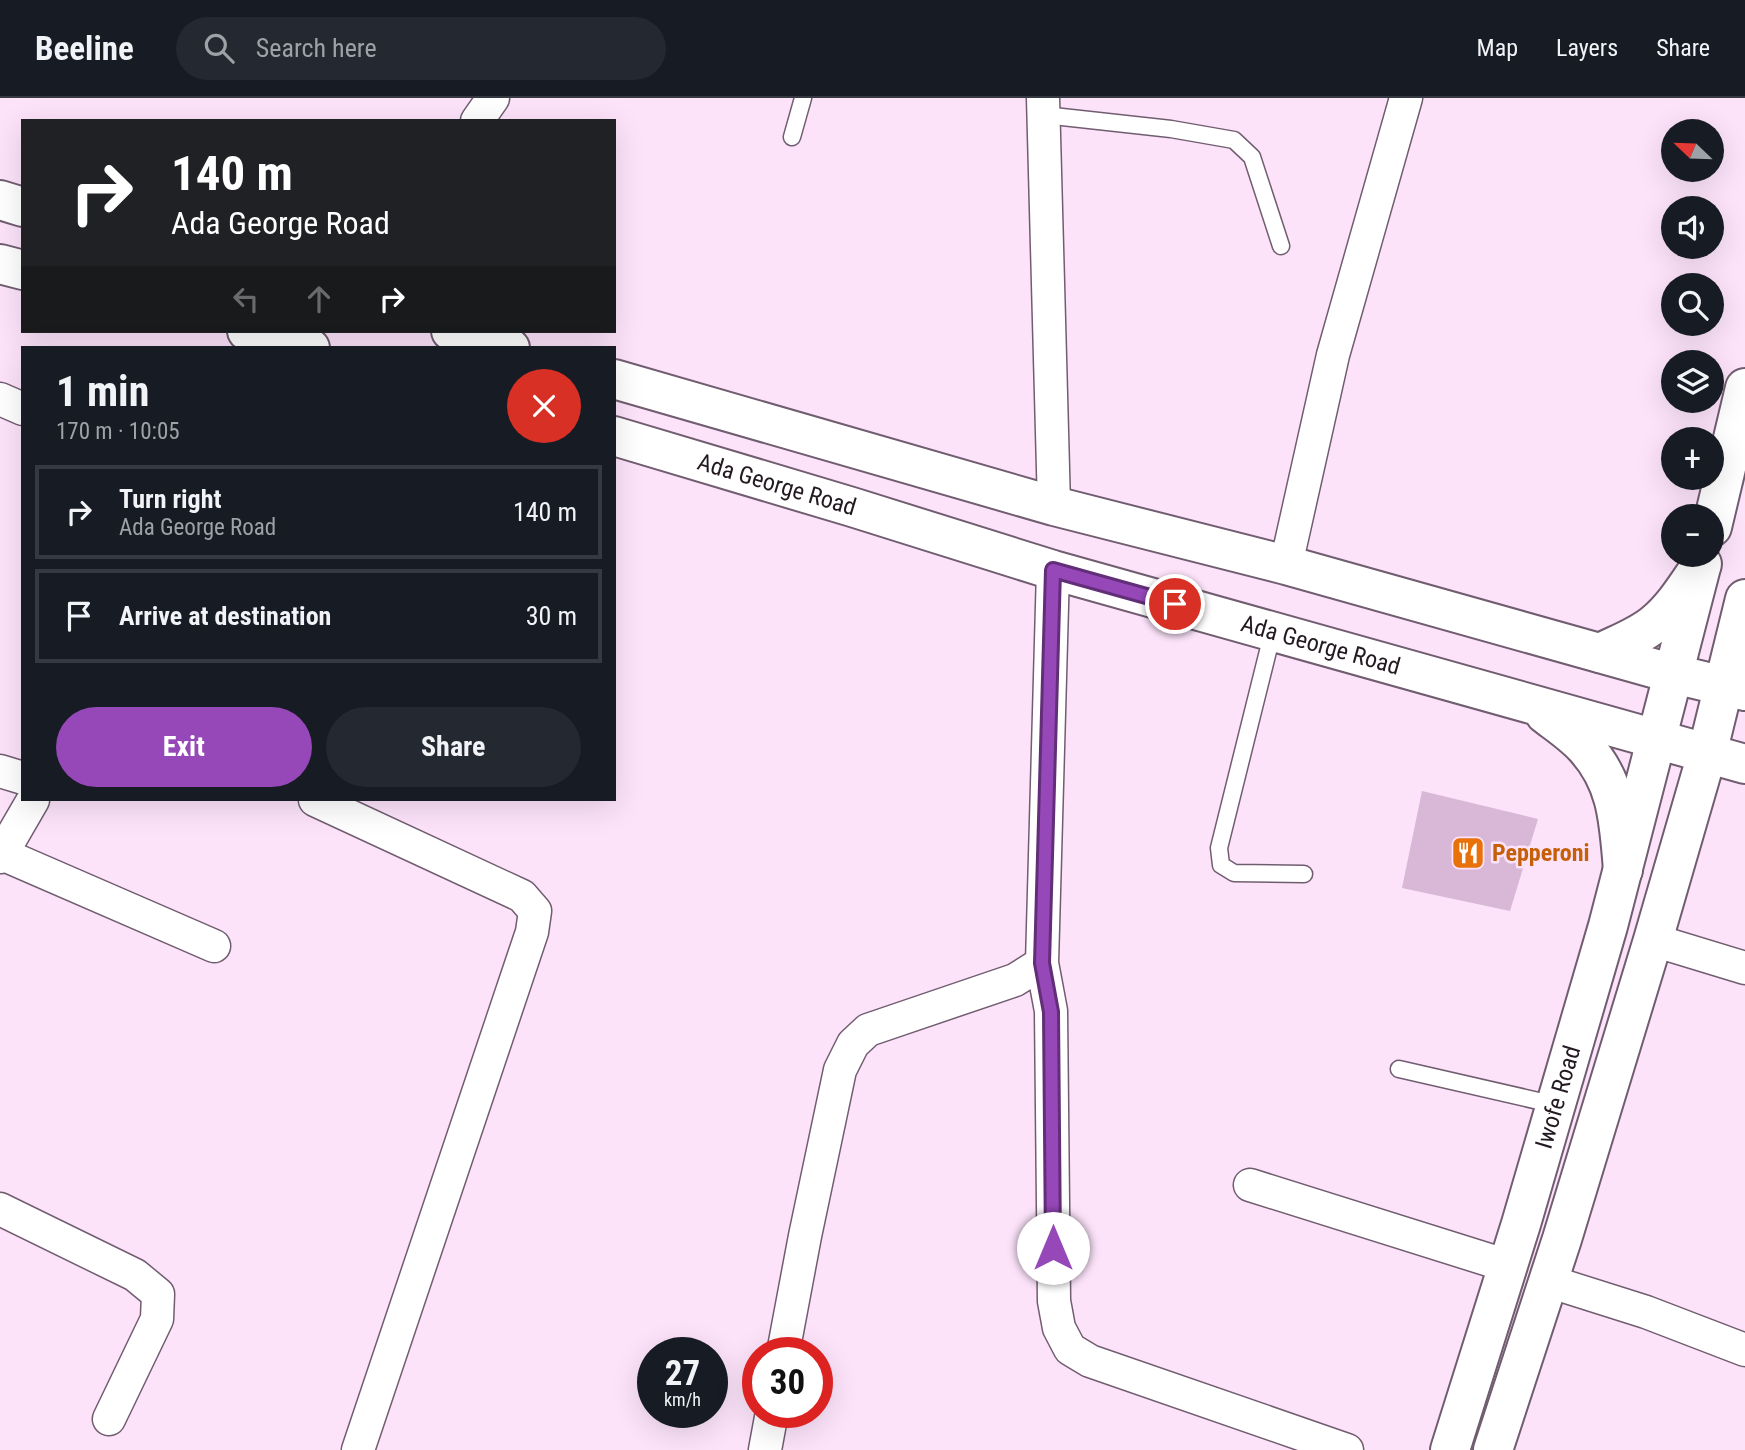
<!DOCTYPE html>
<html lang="en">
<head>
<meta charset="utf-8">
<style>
	body { margin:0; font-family:"Roboto Condensed",sans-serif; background:#242831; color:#f1f3f6; height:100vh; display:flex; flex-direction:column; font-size:26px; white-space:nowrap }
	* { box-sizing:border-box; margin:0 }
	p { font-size:23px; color:#9ea1a6 }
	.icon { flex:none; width:38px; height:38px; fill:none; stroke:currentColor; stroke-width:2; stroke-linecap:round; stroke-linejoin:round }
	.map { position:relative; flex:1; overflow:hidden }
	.details { position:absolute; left:21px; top:248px; width:595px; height:455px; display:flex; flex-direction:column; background:#171b24; border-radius:0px; box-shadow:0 7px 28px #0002 }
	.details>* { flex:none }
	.top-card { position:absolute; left:21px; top:21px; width:595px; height:214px; border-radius:0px; box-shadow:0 7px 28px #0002; background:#202124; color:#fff; overflow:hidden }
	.needle { width:46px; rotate:293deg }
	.controls { position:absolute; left:1661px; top:21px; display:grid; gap:14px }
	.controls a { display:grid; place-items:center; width:63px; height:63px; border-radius:50%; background:#171b24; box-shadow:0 7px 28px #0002; font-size:35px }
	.speed { position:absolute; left:637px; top:1239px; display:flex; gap:14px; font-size:35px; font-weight:700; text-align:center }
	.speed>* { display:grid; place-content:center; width:91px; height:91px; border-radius:50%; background:#171b24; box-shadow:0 7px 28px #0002; line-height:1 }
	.speed small { font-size:18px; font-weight:400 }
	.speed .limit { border:10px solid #d22; background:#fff; color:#111 }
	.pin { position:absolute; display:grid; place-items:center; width:60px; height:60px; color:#fff; margin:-30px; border:4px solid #fff; border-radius:50%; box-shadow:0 2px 7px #0007 }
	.me { position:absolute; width:77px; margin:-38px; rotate:0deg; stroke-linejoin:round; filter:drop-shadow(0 0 5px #0008) }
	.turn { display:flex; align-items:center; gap:24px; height:147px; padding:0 35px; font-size:32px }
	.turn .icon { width:91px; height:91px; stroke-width:2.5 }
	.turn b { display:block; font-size:49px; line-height:60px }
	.lanes { display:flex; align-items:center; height:66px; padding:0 35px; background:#0003; justify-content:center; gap:35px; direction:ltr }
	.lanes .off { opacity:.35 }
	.round { display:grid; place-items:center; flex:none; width:74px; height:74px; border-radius:37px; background:#242831 }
	.overview { display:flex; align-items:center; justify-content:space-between; height:119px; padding:0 35px }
	h1 { font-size:42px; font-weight:700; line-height:52px }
	.primary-button { display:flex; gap:14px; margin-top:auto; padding:14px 35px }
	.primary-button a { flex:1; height:80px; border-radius:42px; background:#9647b8; color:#fff; font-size:28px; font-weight:700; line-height:80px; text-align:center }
	.primary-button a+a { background:#242831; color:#f1f3f6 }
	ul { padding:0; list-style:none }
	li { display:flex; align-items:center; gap:21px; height:94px; margin:0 14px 10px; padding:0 21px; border:4px solid #363941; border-radius:0px }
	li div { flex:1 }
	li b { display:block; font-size:26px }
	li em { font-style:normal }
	header { display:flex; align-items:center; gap:42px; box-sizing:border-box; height:98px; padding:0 35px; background:#171b24; border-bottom:2px solid #363941 }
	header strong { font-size:33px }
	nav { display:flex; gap:38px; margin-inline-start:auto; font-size:24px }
	.search { width:490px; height:63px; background:#242831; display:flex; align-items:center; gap:18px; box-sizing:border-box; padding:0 24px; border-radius:38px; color:#9ea1a6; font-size:26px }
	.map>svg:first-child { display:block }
</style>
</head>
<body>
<header>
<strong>Beeline</strong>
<div class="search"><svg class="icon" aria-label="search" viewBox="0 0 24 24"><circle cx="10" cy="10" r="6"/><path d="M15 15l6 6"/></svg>Search here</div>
<nav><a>Map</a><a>Layers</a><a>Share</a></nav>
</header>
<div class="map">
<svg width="1745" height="1352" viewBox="0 0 1745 1352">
	<rect width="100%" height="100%" fill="#fce3fa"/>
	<path fill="#d8b7d7" d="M1422,693L1538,721L1510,813L1402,790Z"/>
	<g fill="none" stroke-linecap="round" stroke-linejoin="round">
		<defs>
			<path id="service" d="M1044,17L1171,31L1234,42L1252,59L1281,148
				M792,39L803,0
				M1273,533L1219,750L1221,767L1234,775L1304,776
				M1399,971L1556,1007"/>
			<path id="minor" d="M1043,0L1054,408
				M477,23L493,0
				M0,301L23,311
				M1286,467L1333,257L1406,0
				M1053,472L1042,865L1051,913L1054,1203L1059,1230L1070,1251L1090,1263L1347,1352
				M0,673L23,680
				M315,702L522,798L535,813L532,834L358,1352
				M2,756L214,848
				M0,759L33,702
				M1653,842L1745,870
				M1250,1087L1508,1168
				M0,1111L135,1177L158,1196L157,1221L109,1321
				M1548,1183L1646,1214L1745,1252
				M783,1255L805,1138L840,972L853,946L868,932L1015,882L1042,865
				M765,1352L772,1314"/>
			<g id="tertiary">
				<path d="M1712,429L1745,290"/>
				<path id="s1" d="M1450,1352L1521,1126L1608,828L1701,469"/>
				<path d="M1493,1352L1562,1141L1653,842L1707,656L1745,501"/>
			</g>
			<g id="secondary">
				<path d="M0,102L23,109"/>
				<path d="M0,166L23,172"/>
				<path d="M247,233L310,250"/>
				<path d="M451,233L510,250"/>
				<path d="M614,281L1054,408L1286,467L1674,576L1745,593"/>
				<path id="s2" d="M614,338L852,409L1053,472L1745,666"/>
				<path d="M1600,555C1618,546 1638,539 1654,526C1674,510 1688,486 1702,466"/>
				<path d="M1545,616C1558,626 1573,636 1584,648C1618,684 1619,725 1623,772"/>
			</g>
		</defs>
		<use href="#service" stroke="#715d70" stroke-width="19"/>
		<use href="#minor" stroke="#715d70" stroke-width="35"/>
		<use href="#tertiary" stroke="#715d70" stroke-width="42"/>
		<use href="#secondary" stroke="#715d70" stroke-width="42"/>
		<use href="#service" stroke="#fff" stroke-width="16"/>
		<use href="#minor" stroke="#fff" stroke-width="32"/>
		<use href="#tertiary" stroke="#fff" stroke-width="38"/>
		<use href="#secondary" stroke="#fff" stroke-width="38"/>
	</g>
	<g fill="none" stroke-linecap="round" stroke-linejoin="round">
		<defs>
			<path id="route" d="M1053,1150L1051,914L1042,865L1053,472L1175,506"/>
		</defs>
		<use href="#route" stroke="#622e78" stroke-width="18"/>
		<use href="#route" stroke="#9647b8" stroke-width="12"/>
	</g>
	<defs>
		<symbol id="restaurant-square" viewBox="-11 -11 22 22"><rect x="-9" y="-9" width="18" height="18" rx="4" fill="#e8710a" stroke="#fce3fa"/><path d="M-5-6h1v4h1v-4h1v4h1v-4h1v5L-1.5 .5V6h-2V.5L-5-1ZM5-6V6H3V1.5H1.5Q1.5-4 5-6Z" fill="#fff"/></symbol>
	</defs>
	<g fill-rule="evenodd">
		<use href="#restaurant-square" x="1449" y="736" width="38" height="38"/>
	</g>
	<g text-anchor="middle" stroke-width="5" stroke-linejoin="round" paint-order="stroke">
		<g font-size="24" fill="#221921" stroke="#fce3fa">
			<text dy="8" stroke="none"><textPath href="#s2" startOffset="170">Ada George Road</textPath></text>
			<text dy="8" stroke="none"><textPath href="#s2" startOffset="737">Ada George Road</textPath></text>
			<text dy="8" stroke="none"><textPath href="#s1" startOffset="369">Iwofe Road</textPath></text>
		</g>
		<g font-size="24" font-weight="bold" fill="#c56008" stroke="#fce3fa" text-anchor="start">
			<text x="1492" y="763">Pepperoni</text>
		</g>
	</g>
</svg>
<div class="controls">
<a><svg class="needle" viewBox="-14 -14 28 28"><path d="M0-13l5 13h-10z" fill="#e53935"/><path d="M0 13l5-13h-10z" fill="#9ea1a6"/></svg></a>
<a><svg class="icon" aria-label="sound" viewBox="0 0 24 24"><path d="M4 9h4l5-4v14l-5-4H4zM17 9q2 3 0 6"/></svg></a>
<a><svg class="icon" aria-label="search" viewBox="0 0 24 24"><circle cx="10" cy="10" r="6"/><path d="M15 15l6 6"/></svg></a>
<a><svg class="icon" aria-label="layers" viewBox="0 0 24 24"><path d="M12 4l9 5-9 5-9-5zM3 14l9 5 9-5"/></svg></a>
<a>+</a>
<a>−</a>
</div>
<div class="speed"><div>27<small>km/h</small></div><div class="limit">30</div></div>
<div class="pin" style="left:1175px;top:506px;background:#d93025"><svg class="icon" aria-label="arrive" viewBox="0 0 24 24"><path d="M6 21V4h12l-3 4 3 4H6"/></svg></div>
<svg class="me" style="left:1053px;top:1150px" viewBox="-20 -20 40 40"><circle r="19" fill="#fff"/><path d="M0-13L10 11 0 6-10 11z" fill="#9647b8"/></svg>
<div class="top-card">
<div class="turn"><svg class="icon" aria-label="right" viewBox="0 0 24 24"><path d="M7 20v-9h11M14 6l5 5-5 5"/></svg><div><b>140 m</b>Ada George Road</div></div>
<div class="lanes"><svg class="icon off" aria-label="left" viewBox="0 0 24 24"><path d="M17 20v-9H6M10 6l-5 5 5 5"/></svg><svg class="icon off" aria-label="ahead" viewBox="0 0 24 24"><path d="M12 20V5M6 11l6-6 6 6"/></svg><svg class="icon" aria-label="right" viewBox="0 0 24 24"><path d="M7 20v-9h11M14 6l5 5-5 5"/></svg></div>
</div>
<section class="details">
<div class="overview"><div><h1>1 min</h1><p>170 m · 10:05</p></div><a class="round" style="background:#d93025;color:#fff"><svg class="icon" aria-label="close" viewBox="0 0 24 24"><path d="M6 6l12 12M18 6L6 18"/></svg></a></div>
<ul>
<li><svg class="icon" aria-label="right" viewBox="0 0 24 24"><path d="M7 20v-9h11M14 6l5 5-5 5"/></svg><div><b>Turn right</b><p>Ada George Road</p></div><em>140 m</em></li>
<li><svg class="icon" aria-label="arrive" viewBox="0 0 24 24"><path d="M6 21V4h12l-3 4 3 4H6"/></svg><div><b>Arrive at destination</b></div><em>30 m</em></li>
</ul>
<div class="primary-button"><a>Exit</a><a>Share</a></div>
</section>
</div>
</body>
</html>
